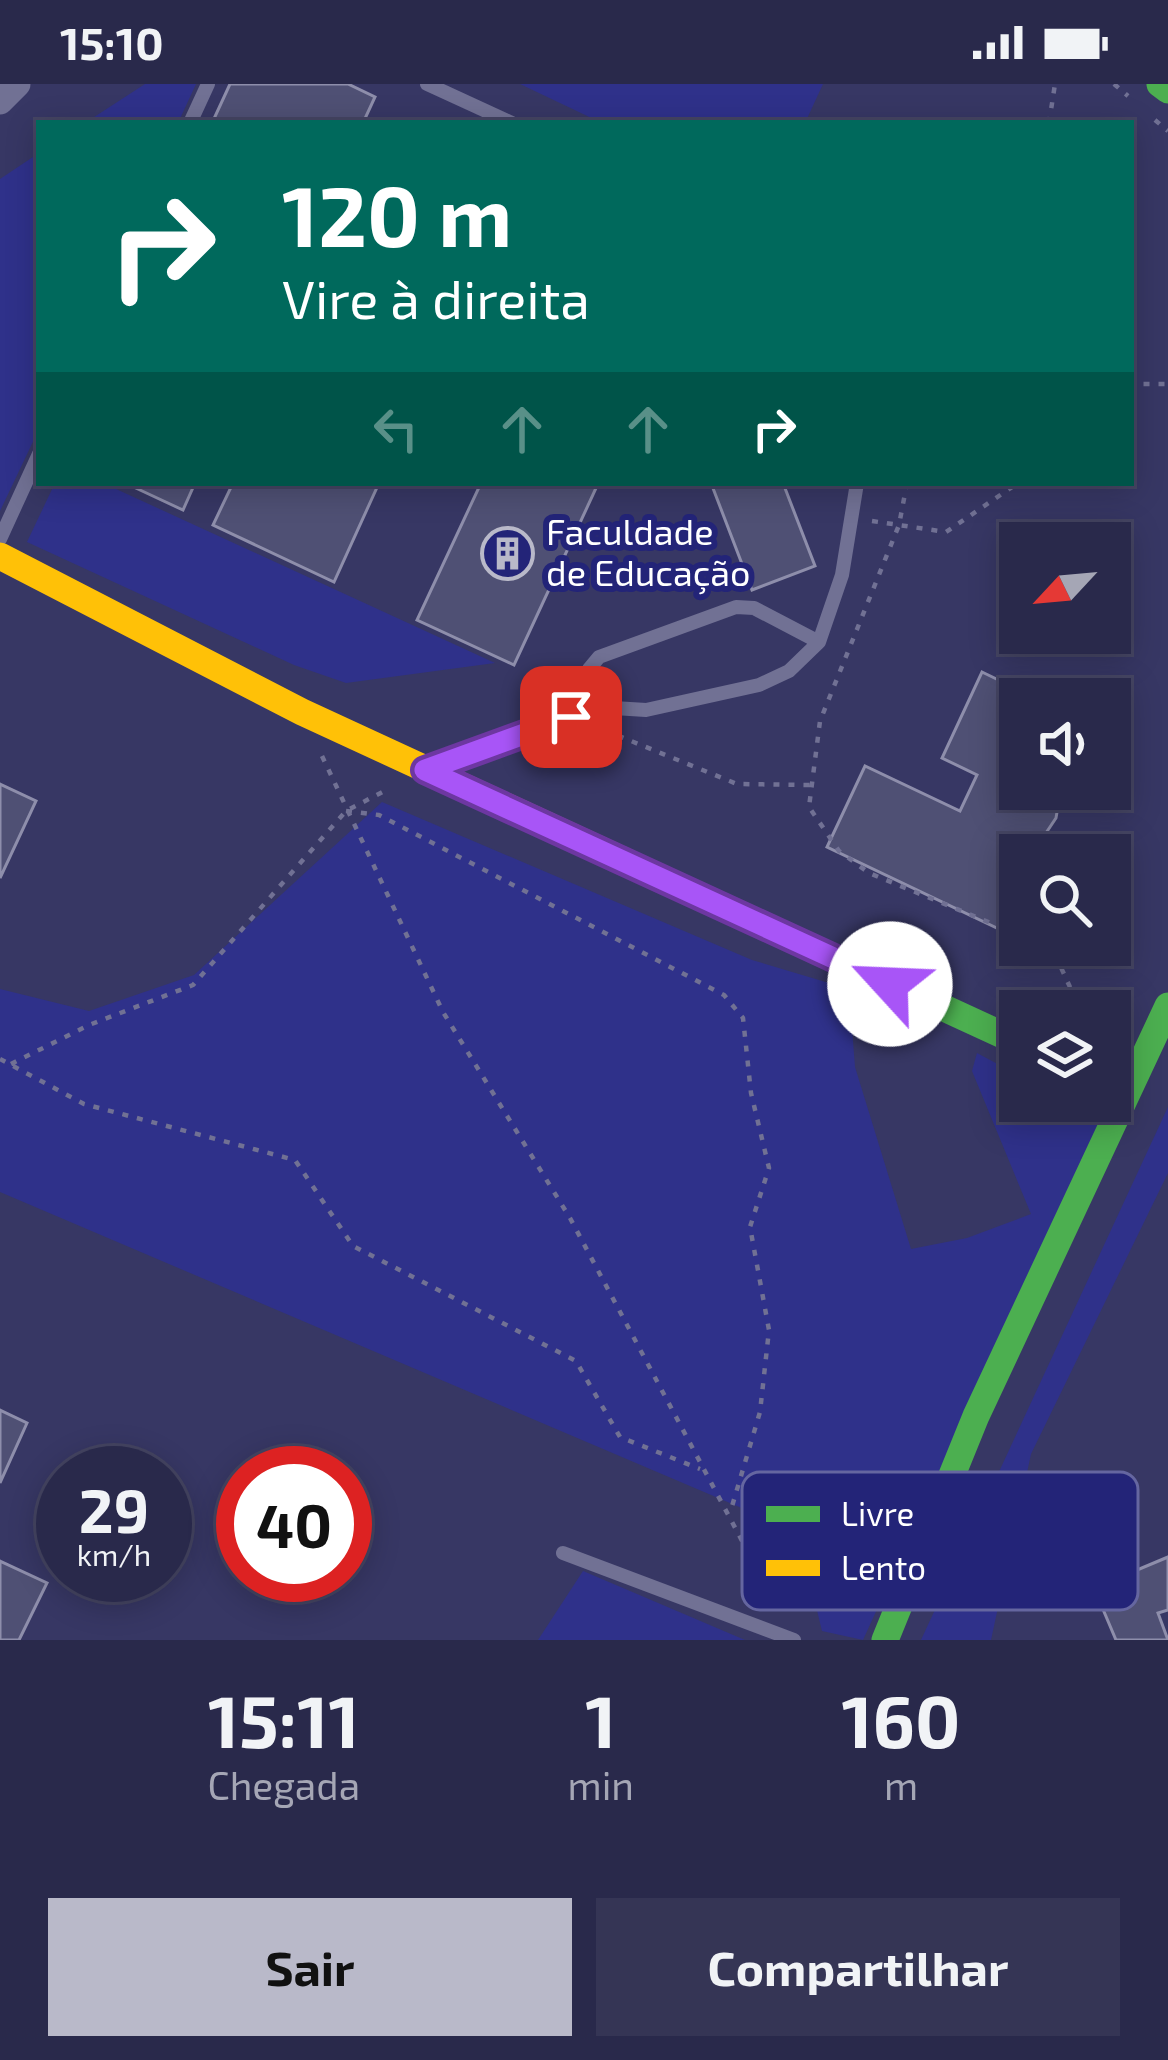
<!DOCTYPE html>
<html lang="pt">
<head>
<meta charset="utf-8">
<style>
	body { margin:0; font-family:"Exo 2",sans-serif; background:#353555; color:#f1f3f6; height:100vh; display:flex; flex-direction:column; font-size:45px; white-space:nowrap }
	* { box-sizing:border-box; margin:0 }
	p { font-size:39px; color:#a5a6b5 }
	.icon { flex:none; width:66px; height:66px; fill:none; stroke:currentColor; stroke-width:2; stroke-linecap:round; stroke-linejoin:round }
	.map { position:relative; height:1556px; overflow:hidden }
	.drawer { display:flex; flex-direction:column; background:#29294b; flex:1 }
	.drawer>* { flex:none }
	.hud { position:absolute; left:36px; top:36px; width:1098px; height:366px; border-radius:0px; box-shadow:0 6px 30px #0003,0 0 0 3px #454563; background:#00695c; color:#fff; overflow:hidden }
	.needle { width:78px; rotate:244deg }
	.fabs { position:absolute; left:999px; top:438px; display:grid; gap:24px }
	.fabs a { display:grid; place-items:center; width:132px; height:132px; border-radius:0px; background:#29294b; box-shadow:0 6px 30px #0003,0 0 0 3px #454563; font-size:60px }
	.speed { position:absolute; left:36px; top:1362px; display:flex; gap:24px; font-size:60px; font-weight:700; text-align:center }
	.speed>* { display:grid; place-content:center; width:156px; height:156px; border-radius:50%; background:#29294b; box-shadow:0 6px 30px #0003,0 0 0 3px #454563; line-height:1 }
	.speed small { font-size:30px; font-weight:400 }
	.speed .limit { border:18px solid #d22; background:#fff; color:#111 }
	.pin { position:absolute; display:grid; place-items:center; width:102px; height:102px; color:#fff; margin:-51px; border-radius:24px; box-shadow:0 6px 18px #0006 }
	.me { position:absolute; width:132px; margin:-66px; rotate:295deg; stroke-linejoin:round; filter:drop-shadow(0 0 9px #0008) }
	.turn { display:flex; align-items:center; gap:42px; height:252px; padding:0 48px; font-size:54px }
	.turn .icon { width:156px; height:156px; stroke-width:2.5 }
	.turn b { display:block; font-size:84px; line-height:102px }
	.lanes { display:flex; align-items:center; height:114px; padding:0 48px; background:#0003; justify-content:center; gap:60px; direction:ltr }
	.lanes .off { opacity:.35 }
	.eta { display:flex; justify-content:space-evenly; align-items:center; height:204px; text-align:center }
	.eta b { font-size:72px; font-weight:700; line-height:84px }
	.action { display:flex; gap:24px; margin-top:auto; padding:24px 48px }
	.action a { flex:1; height:138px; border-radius:0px; background:#b9b9c9; color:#111; font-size:48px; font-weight:700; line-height:138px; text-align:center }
	.action a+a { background:#353555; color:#f1f3f6 }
	.status { display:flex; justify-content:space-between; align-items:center; height:84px; padding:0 60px; background:#29294b; direction:ltr }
	.status svg { height:33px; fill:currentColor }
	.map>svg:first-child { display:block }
</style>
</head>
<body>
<div class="status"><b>15:10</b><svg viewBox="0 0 49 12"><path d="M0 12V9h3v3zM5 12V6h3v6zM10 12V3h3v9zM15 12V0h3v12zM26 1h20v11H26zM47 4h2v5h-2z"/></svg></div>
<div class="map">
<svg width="1168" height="1556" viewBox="0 0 1168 1556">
	<rect width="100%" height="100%" fill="#373764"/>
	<path fill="#2f318a" d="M145,0H196L178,39H85Z
		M520,0H823L805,39H602Z
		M39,69V345L0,427V95Z
		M55,399H103L495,579L346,599L294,581L27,458Z
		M382,718L752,876L849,905L855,983L911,1165L967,1154L1031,1130L972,987L977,969L1020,992V1017H1067L1101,1035L863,1556L822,1547L798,1448L0,1108V905L89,927L194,891Z
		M1168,1023V1089L1031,1370L991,1556H921Z
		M583,1487L745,1556H538Z"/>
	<path fill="#4f5074" stroke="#8e8eab" stroke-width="3" d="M230,0H348L375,13L363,39H212Z
		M125,399H195L183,426Z
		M233,399H379L334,498L213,441Z
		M481,399L597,402L514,581L417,536Z
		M711,399H783L815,482L752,506Z
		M982,588L1038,615H1020V705H1061L1056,734L1044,752L1079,771H1020V855L827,763L865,682L960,727L977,691L942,674Z
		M0,700L36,717L0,794Z
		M0,1326L27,1339L0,1399Z
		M1168,1473V1526L1158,1529L1168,1556H1116L1094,1504Z
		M0,1477L47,1499L19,1556H0Z"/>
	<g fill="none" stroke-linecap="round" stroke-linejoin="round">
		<path stroke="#717194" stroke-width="4.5" stroke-dasharray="6 9" stroke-linecap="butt" d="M1114,0L1128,12
			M1155,36L1168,47
			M1049,39L1055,0
			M1131,306L1137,300H1168
			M907,399L899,441L820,637L809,723L839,767L869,789L1020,851
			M872,437L946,448L1018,399
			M604,646L737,700L810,701
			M322,672L443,928L570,1134L780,1528
			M346,727L379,731L724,911L743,934L751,1009L769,1084L750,1143L769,1246L760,1328L730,1429
			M1045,861L1052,864L1081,927
			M0,975L84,1020L295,1076L353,1162L576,1277L620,1353L700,1385
			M11,980L89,941L193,901L346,727L390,704"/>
		<path stroke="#717194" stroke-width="14" d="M427,0L512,39
			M190,39L208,0
			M0,455L39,370
			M598,623L589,585L599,573L736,523L754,524L819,558
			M435,682L598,623L646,626L759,601L789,587L819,558L842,491L857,399
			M563,1469L794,1556"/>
		<path stroke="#717194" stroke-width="27" d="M0,17L17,0"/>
		<path stroke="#4caf50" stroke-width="27" d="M1160,0L1168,6
			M629,779L1020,959
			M885,1556L976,1332L1168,922"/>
		<path stroke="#ffc107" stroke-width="27" d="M0,472L302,628L629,779"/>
	</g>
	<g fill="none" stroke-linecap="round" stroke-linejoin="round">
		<defs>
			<path id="route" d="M571,633L425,686L890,900"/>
		</defs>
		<use href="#route" stroke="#6d37a1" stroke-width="30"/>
		<use href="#route" stroke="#a855f7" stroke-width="21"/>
	</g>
	<defs>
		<symbol id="building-ring" viewBox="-11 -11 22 22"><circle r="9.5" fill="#232478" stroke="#b9b9c9" stroke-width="1.5"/><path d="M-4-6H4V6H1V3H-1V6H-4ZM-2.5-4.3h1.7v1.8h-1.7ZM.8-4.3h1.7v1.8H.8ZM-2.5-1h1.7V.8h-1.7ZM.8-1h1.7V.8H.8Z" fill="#b9b9c9"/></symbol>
	</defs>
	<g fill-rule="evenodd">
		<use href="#building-ring" x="478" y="440" width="59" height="59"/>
	</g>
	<g text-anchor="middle" stroke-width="12" stroke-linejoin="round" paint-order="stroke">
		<g font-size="36" fill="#fff" stroke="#232478" text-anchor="start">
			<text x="546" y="461">Faculdade<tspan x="546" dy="41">de Educação</tspan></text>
		</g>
	</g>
	<rect x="742" y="1388" width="396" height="138" rx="18" fill="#232478" stroke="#6566a0" stroke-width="3"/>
	<rect x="766" y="1422" width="54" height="16" fill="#4caf50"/>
	<rect x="766" y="1476" width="54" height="16" fill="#ffc107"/>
	<g font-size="33" fill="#fff">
		<text x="841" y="1442">Livre</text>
		<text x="841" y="1496">Lento</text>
	</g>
</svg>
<div class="fabs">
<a><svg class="needle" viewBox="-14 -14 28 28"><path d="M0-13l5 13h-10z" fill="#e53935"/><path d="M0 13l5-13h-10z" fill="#a5a6b5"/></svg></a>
<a><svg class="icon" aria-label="sound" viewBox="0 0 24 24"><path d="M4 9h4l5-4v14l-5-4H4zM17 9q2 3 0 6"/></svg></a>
<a><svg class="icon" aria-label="search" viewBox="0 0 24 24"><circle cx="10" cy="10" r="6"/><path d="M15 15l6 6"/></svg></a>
<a><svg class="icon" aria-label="layers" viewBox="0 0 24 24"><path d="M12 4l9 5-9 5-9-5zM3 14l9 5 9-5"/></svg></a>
</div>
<div class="speed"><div>29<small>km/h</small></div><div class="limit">40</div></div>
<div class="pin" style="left:571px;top:633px;background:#d93025"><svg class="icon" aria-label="arrive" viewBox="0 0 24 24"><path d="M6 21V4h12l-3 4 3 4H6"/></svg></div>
<svg class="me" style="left:890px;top:900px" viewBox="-20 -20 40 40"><circle r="19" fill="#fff"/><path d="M0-13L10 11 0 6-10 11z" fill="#a855f7"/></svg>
<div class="hud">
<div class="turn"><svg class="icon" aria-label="right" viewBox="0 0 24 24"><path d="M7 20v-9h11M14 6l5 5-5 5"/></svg><div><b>120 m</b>Vire à direita</div></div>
<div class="lanes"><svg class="icon off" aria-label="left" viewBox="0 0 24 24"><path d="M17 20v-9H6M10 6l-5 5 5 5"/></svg><svg class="icon off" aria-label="ahead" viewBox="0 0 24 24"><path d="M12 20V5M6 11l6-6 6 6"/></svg><svg class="icon off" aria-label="ahead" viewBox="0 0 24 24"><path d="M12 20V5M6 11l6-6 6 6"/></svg><svg class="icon" aria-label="right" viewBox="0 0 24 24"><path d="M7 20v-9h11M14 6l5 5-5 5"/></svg></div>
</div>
</div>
<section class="drawer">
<div class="eta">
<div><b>15:11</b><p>Chegada</p></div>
<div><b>1</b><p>min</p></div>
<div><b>160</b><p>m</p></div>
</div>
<div class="action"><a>Sair</a><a>Compartilhar</a></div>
</section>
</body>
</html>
